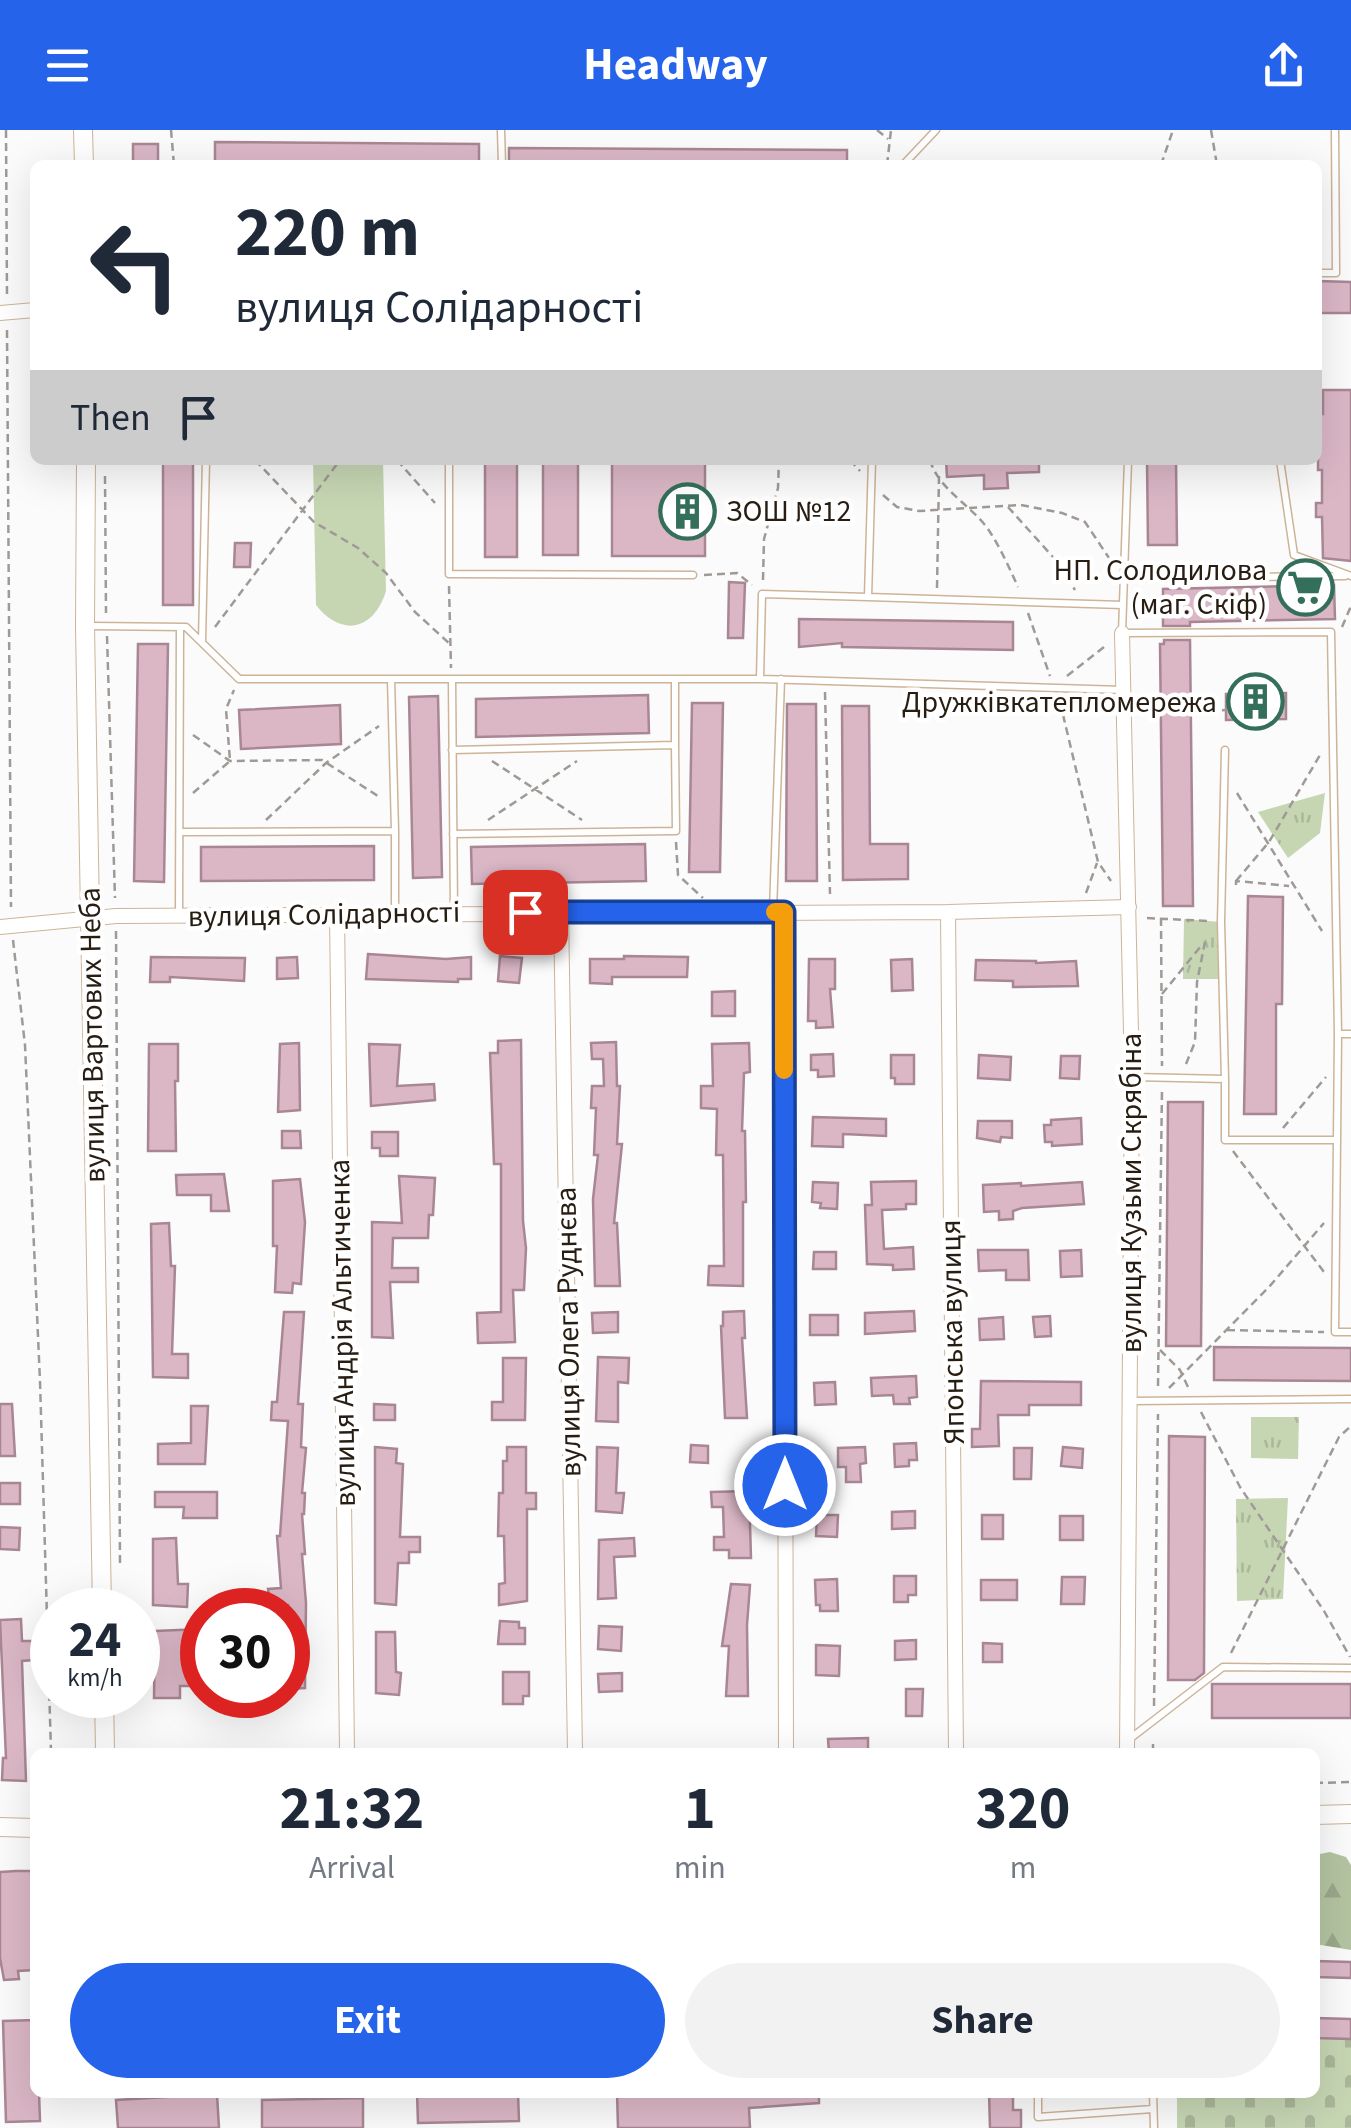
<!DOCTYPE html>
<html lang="en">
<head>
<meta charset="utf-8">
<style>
	body { margin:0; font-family:"Source Sans 3",sans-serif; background:#f2f2f3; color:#1f2937; height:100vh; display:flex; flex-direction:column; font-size:38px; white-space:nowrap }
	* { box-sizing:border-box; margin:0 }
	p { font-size:32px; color:#747a83 }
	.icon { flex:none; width:55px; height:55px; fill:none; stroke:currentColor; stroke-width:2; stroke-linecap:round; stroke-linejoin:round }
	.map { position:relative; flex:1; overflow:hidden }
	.drawer { position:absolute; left:30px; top:1618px; width:1290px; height:350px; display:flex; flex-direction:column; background:#fff; border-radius:15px; box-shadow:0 10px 40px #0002 }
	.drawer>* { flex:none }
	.guide { position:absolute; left:30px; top:30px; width:1292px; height:305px; border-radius:15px; box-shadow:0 10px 40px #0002; background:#fff; color:#1f2937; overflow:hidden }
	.speed { position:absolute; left:30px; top:1458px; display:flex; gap:20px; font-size:50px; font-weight:700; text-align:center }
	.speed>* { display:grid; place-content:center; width:130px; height:130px; border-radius:50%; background:#fff; box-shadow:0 10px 40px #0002; line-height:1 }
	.speed small { font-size:25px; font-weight:400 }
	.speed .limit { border:15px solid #d22; background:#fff; color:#111 }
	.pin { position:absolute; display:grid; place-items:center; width:85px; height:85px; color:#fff; margin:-42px; border-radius:20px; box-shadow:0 5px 15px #0006 }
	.me { position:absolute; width:110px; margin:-55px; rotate:0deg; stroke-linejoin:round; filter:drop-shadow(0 0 8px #0008) }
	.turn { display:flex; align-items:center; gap:35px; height:210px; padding:0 40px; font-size:45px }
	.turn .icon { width:130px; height:130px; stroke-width:2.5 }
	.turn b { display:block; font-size:70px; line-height:85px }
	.then { display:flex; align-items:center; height:95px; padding:0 40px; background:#0003; gap:20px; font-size:38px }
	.eta { display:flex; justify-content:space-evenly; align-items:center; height:170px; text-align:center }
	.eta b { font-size:60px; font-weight:700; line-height:70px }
	.button { display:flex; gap:20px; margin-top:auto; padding:20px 40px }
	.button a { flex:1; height:115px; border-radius:60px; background:#2563eb; color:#fff; font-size:40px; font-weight:700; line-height:115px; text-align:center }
	.button a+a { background:#f2f2f3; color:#1f2937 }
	header { display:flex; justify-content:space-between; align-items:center; height:130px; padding:0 40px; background:#2563eb; color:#fff; font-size:45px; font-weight:700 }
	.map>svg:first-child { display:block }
</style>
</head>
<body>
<header><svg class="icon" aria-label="menu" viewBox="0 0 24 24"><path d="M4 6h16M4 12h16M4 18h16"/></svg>Headway<svg class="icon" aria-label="share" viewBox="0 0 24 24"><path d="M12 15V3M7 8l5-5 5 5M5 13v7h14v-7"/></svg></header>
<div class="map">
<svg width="1351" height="1998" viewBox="0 0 1351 1998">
	<defs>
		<pattern id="forest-firs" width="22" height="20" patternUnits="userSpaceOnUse" patternTransform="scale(2.5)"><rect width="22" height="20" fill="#b4c4a1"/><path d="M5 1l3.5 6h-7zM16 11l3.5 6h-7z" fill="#9ba88a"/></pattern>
		<pattern id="cemetery-stones" width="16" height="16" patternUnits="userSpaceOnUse" patternTransform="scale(2.5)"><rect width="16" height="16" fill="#c6d6b3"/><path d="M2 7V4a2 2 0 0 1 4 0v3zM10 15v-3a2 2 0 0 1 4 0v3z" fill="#aab799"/></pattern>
		<pattern id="park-tufts" width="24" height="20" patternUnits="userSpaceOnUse" patternTransform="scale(2.5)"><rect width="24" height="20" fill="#c6d6b3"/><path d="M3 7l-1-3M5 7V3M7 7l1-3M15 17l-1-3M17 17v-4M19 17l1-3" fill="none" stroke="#aab799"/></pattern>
	</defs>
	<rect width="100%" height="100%" fill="#fbfbfb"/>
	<path fill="#c6d6b3" d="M313,330H383L386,461C374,500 342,508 316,475Z"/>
	<path fill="url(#forest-firs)" d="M1330,1722L1346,1727L1351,1735V1820L1315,1814V1725Z"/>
	<path fill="url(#cemetery-stones)" d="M1315,1908H1351V1998H1177V1963L1315,1962Z"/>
	<path fill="url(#park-tufts)" d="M1325,663L1320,703L1288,728L1258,682Z
		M1184,789L1221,792L1223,849H1183Z
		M1251,1287H1299L1298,1329L1251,1328Z
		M1288,1368L1283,1469L1237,1471L1236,1369Z"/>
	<path fill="#dbb7c6" stroke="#a88694" stroke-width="2.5" d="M215,12L479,14V35H215Z
		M133,14H158V35H133Z
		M509,18L847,20V35H509Z
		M1318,151L1351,152V183H1318Z
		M1323,260H1351V431L1323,428L1322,387H1316V373H1322V340H1318V284H1323Z
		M163,330H193V475H163Z
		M485,330H517V427H485Z
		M543,330H578V425H543Z
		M612,330H705V426H612Z
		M946,330H1039V342L1007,343L1008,358L984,359V345L947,347Z
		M1147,330H1176L1177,415H1148Z
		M235,413H251L250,437H234Z
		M729,452L745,453L743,508H728Z
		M1334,455L1335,489L1190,492V496H1163V459Z
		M799,489L1013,492V520L842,517V513L799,517Z
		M1164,510H1190L1193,776H1163L1160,514H1164Z
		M138,514H168L164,752L134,751Z
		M1286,563V589L1226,590V564Z
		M648,565L649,603L476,607V569Z
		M438,566L442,747L413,748L409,567Z
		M692,573H723L720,742H689Z
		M787,574H816L817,751H786Z
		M340,575L341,614L241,619L239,580Z
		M842,576H869L870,714H908V749L843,750Z
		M645,714L646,751L472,754L471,717Z
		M374,716V750L201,751V717Z
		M1248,766L1283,767L1282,874H1276V984H1244Z
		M368,824L446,829L471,827V849H458V852L366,849Z
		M500,826L522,828L519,853L498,851Z
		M624,826L688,827L687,847H612V854L590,853V829H624Z
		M151,827L245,828L244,851L170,847V852H150Z
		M297,827L298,848L277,849V828Z
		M809,829H835V859H830L833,897L816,898V891H808Z
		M912,829L913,860L892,861L891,830Z
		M976,830L1036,831V833L1076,831L1078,856L1013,857V851L975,850Z
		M735,861V886H712V862Z
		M521,910L523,1091L526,1118L524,1160H513L515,1212L478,1213L477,1183L501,1182V1034H494L490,923H498V911Z
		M616,912L617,956H620L617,1014H622L614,1093H617L620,1156H595L593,1069L598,1025H594L596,978H591L592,956H604L603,929H592L591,913Z
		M299,913L300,980L278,982L280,914Z
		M749,913L750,942L744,943L742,1001H745L746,1072H743V1156L708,1155L709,1136H724L723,1025H716L717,979L701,978V956H713L712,914Z
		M149,914H178V951H175L176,1021H148Z
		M369,914L400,915L397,956L434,954L435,970L371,976Z
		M833,924L834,946L818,947V940H811V925Z
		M891,925H914V954H895V948H891Z
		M979,925L1011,927L1010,950L978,948Z
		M1061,926H1080L1079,949L1060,948Z
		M1168,972H1203L1201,1216H1166Z
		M813,987L886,989V1006L843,1004V1017L812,1016Z
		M1081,988L1082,1014L1052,1016V1012H1045L1044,995H1051V990Z
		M978,991H1012V1008L1001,1007L1000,1012L977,1008Z
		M282,1001H300L301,1018H282Z
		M372,1002H398V1026H380V1018H372Z
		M224,1044L229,1081H211V1065H177L176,1045Z
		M399,1046L435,1048L433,1085H429L428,1108H393L392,1138H418V1152H390L393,1208L372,1207V1092L402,1093Z
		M300,1049L305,1092L301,1154L293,1153L292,1163L275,1162L277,1116H273V1051Z
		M916,1051V1074H906V1079L882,1080L884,1119L913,1117L914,1139L893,1140V1135L867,1134L865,1075H872L871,1052Z
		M813,1052L838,1053L837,1079L820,1078L821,1073L812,1072Z
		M1082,1052L1084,1074L1022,1078L1013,1081V1089L999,1090V1081L984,1082L983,1055L1021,1053V1056Z
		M169,1093L171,1136H175L172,1224H188V1248L153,1247L151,1094Z
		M978,1120H1028L1029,1150H1006V1140L979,1141Z
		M1081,1120L1082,1146L1061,1147L1060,1121Z
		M814,1122H836V1139H813Z
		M744,1181L745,1208H742L747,1288H725L721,1196H723V1182Z
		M914,1181L915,1201L865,1204V1183Z
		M284,1182H304L298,1274H303L301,1317L306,1318L302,1363H305L304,1384H302L305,1424H302L306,1473L305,1558L288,1559V1475L270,1476L268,1459L281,1458L277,1406H280L288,1291L271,1290L272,1272H277Z
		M618,1182V1202L593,1203L592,1183Z
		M810,1185H838V1205H810Z
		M1050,1186L1051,1206L1035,1207L1033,1187Z
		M1003,1187L1004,1209L980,1210L979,1189Z
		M1214,1217L1351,1218V1251L1214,1250Z
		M598,1227L629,1228L628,1253L618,1252V1292L596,1291Z
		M503,1228H526L525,1290H492V1272H503Z
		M916,1246L917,1267L909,1268L910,1274H894L893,1265L872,1266L871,1248Z
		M981,1251L1081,1252V1275H1029V1285H998L999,1316L972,1317V1299H980Z
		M835,1252L836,1274L815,1275L814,1253Z
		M0,1274H12L15,1326H0Z
		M374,1274L395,1275V1290H374Z
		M191,1276H208L205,1334H158V1314L191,1313Z
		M1169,1306L1205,1307L1204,1543L1195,1550H1168Z
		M916,1313L917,1330H909V1336L895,1337L894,1314Z
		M691,1315L708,1316V1333L690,1332Z
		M375,1317L397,1319L396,1333L403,1334L400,1407H420V1422H409V1433H398L396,1475L375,1473Z
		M507,1317H526V1363H536V1379H527V1471L499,1475V1454L505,1453L504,1406H498L499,1363H503V1331H507Z
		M597,1317L618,1318L616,1363H624L622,1383L596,1381Z
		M865,1317L866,1333L860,1334L861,1352H846V1337H838V1318Z
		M1063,1317L1083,1319L1082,1338L1061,1336Z
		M1014,1318H1032L1031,1349H1014Z
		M0,1353H20V1374H0Z
		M749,1361L751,1428H729V1420H714V1407H724L723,1377H712L711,1362Z
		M155,1362H217V1388H183L184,1377H155Z
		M915,1381V1398L892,1399V1382Z
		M817,1385H838L837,1407L816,1406Z
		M982,1385H1003V1409H982Z
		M1060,1386H1083V1410H1060Z
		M0,1397L20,1398L19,1420L0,1419Z
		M176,1408L178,1454H188L187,1477L153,1475V1409Z
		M634,1408L635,1426L614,1427L616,1468L598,1469L599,1410Z
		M894,1446H916V1465H908V1472H894Z
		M1062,1447H1085L1084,1474H1061Z
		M837,1449L838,1481H820V1475H816L815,1450Z
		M981,1450H1017V1470H981Z
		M731,1454L750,1455L747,1495L748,1566H726L729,1516H722Z
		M21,1489L22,1511H32L33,1530L22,1531L26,1651L2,1650L3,1628H6L0,1490Z
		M500,1491L519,1492V1498H525V1514H498Z
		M599,1496L622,1497L621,1521L598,1519Z
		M202,1499V1556H180V1568H154L155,1501Z
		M376,1502H395L396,1542L401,1543L399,1565L376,1563Z
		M916,1510V1529L895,1530V1511Z
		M983,1513L1002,1514V1532H983Z
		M816,1515L840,1516L839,1546L816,1545Z
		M503,1542H529V1566H523V1574H503Z
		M622,1543V1561L599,1562L598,1544Z
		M1212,1554H1351V1588H1212Z
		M906,1559H923L922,1586H906Z
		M868,1608V1622H829L828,1609Z
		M16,1741H31L35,1840L18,1841L19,1849L4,1850L0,1828V1742Z
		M1315,1831L1351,1832V1848L1315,1847Z
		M1315,1888L1351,1889V1909L1315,1908Z
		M35,1890V1962H39L40,1991L6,1992L3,1891Z
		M417,1962H518L519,1991L418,1993Z
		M617,1962H819V1973L749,1978L750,1998H618Z
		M989,1962H1013V1980H1021V1998H990Z
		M217,1964L219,1998H118L116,1970Z
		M363,1968V1998H262V1970Z"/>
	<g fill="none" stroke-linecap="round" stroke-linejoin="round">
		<defs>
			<path id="service" d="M501,0L502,35
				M903,35L936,0
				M1318,143H1336L1335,0
				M449,330V444L693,445
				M1128,330L1122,503L1331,502L1338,904H1351
				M1280,330L1294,425L1351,446
				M1124,448L1345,446
				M868,467L1123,475
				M89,496L186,497L239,549H760L762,464L868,467L872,330
				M202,512L206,330
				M452,549L454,783
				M675,549V615
				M760,549L1123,560
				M452,620L675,615L676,701L453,704
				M395,701V783
				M181,702L395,701L391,549
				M773,781L781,549
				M179,785L180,498
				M1133,947L1225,949L1221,792L1225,620
				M1225,949V1010H1337L1335,1202H1351
				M1337,1010L1338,904
				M1131,1271L1351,1269
				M1127,1611L1223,1537L1351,1538
				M1038,1962V1987L1153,1979
				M1153,1962L1154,1998"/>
			<path id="minor" d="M0,183L35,180
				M1122,503L1132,947L1127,1622
				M561,782L575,1622
				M784,782L786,1622
				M948,782L956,1622
				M337,783L347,1622
				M0,797L116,786L948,782L1129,777"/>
			<path id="tertiary" d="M83,0L84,35
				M86,330L85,496L102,1480
				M104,1565L105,1622
				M1315,1685L1351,1684
				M0,1697L35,1698"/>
		</defs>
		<use href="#service" stroke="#cdb499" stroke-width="9"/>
		<use href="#minor" stroke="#cdb499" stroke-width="16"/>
		<use href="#tertiary" stroke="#cdb499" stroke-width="20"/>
		<path stroke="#9f9a96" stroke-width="2.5" stroke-dasharray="8 5" stroke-linecap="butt" d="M6,0L7,167
			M171,0L174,35
			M877,0L888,9
			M1211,0L1217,35
			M887,35L891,0
			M1161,35L1173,0
			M7,200L11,777
			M255,330L314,392L358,418L386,443L415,482L450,514
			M397,330L435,373
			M850,330L860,341
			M930,330C938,359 971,375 988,399C1000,417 1009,437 1018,457
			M105,346L106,483
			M883,365L897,377L919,381L1021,375L1062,383L1085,392L1111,431
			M1008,377L1053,427L1075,460
			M704,445L737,443L752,455
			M763,450L764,409L778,358L779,330
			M449,456L451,538
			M937,458L939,346
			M1028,483L1050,546
			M215,497L340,330
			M1342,497L1351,476
			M107,506L115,768
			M1067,546L1104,517
			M825,562L830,764
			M1060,572L1098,732L1111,751
			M1209,581L1226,580
			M193,605L230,631L322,630L381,668
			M492,631L582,690
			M193,663L230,631L226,579L234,560
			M1237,663L1322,801
			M266,690L326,633L379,596
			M488,690L577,631
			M676,712L678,745L703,768
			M1236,751L1269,712L1320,625
			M1236,755V751L1289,756
			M1086,763L1097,733
			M1147,788L1209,791
			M1161,788L1162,936
			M116,801L120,1433
			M13,810L25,915L40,1251L51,1622
			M1162,864L1201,816
			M1186,934L1195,912L1197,852L1205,812
			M1283,998L1326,947
			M1233,1021L1324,1142
			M1227,1200L1324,1202
			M1160,1220L1180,1240L1188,1257
			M1158,1256L1162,959
			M1169,1258L1269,1157L1324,1093
			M1201,1282L1240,1357L1324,1481L1350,1527
			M1231,1523L1339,1307L1351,1296
			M1154,1576L1158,1284
			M1153,1622V1609
			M1315,1653L1351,1652"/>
		<use href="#service" stroke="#fff" stroke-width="6"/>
		<use href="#minor" stroke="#fff" stroke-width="14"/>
		<use href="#tertiary" stroke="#fff" stroke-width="18"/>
	</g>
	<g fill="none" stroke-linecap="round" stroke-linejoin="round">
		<defs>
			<path id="route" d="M525,782H784L785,1355"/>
		</defs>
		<use href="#route" stroke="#184099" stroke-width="25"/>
		<use href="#route" stroke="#2563eb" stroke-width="18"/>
		<path stroke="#f59e0b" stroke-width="18" d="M775,782H784V940"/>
	</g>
	<defs>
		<symbol id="building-ring" viewBox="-11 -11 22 22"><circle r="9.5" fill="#fff" stroke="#336f5b" stroke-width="1.5"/><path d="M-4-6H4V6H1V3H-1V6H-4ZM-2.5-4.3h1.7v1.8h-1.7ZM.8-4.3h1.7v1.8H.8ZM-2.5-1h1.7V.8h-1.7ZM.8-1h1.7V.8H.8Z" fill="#336f5b"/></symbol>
		<symbol id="supermarket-ring" viewBox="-11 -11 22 22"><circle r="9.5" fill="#fff" stroke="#336f5b" stroke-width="1.5"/><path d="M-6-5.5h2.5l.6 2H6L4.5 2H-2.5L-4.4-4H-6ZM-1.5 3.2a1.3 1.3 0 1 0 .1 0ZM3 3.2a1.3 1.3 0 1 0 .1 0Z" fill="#336f5b"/></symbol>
	</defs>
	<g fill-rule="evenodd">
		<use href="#building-ring" x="656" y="350" width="63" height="63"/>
		<use href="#supermarket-ring" x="1274" y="426" width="63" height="63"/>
		<use href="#building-ring" x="1224" y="540" width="63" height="63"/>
	</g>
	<g text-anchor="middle" stroke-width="9" stroke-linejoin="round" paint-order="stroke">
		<g font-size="30" fill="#271d13" stroke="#fff" text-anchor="end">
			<text x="726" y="391" text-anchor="start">ЗОШ №12</text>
			<text x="1267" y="450">НП. Солодилова<tspan x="1267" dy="34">(маг. Скіф)</tspan></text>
			<text x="1217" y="582">Дружківкатепломережа</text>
		</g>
		<g font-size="30" fill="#271d13" stroke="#fff">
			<text transform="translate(324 784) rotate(-1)" y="10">вулиця Солідарності</text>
			<text transform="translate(92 905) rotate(-91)" y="10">вулиця Вартових Неба</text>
			<text transform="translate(1131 1063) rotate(-90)" y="10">вулиця Кузьми Скрябіна</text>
			<text transform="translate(568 1202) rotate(-91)" y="10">вулиця Олега Руднєва</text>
			<text transform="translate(952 1202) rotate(-91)" y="10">Японська вулиця</text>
			<text transform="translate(342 1203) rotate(-91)" y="10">вулиця Андрія Альтиченка</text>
		</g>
	</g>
</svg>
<div class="speed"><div>24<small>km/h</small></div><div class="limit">30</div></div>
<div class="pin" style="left:525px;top:782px;background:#d93025"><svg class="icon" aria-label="arrive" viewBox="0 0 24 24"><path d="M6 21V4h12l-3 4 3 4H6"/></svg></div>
<svg class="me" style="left:785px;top:1355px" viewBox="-20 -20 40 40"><circle r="17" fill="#2563eb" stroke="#fff" stroke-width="3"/><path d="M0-11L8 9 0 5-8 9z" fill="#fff"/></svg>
<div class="guide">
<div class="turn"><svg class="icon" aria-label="left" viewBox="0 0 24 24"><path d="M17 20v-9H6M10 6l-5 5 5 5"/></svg><div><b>220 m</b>вулиця Солідарності</div></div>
<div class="then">Then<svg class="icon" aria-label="arrive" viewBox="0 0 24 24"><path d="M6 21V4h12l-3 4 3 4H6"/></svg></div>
</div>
<section class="drawer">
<div class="eta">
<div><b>21:32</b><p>Arrival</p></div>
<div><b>1</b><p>min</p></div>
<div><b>320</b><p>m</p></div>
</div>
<div class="button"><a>Exit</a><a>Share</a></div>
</section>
</div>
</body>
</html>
